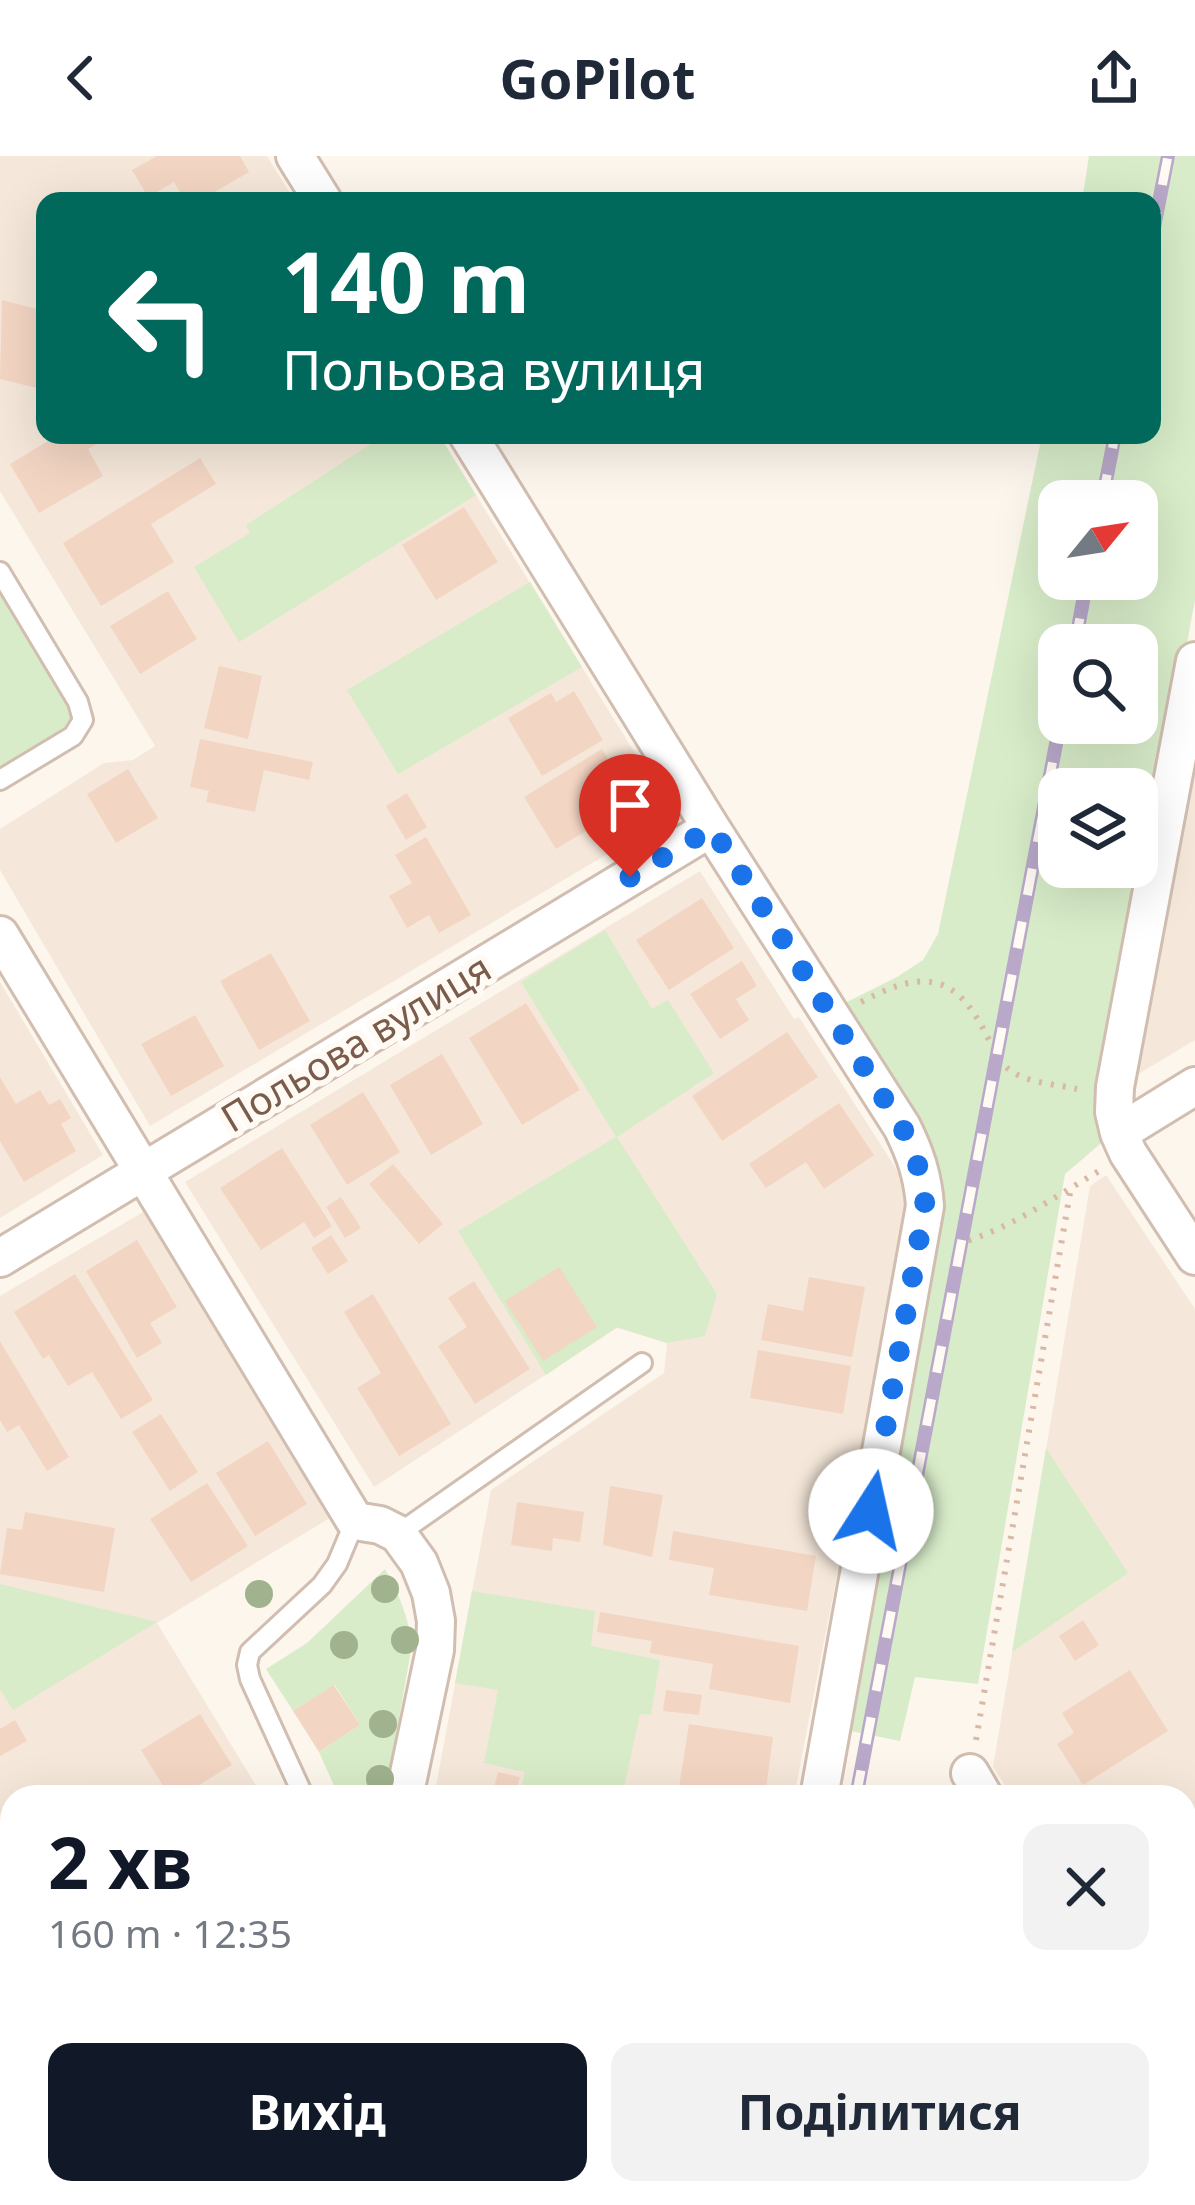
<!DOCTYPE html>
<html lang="uk">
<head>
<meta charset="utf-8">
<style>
	body { margin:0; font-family:"Noto Sans",sans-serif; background:#f2f2f3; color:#1f2937; height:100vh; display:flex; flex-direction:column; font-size:45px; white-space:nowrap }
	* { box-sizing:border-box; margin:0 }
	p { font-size:39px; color:#747a83 }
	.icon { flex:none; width:66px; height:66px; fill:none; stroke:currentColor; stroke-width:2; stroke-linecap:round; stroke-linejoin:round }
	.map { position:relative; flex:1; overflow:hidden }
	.details { position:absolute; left:0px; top:1629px; width:1197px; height:420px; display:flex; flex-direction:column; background:#fff; border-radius:36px 36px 0 0; box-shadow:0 12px 48px #0002 }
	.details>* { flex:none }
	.guide { position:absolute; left:36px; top:36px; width:1125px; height:252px; border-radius:24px; box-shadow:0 12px 48px #0002; background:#00695c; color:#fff; overflow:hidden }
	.needle { width:78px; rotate:60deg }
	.tools { position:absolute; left:1038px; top:324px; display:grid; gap:24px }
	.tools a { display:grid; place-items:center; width:120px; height:120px; border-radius:24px; background:#fff; box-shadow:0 12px 48px #0002; font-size:60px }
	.pin { position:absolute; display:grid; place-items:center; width:102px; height:102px; color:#fff; margin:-123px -51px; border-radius:50% 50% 50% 0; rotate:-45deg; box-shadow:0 0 12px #0007 }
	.pin .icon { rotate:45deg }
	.me { position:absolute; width:132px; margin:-66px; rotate:10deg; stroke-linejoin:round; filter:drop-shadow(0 0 9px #0008) }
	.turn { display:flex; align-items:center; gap:42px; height:252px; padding:0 48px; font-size:54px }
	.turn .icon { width:156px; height:156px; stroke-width:2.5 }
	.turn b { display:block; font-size:84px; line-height:102px }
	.round { display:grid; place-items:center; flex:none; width:126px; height:126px; border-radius:24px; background:#f2f2f3 }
	.summary { display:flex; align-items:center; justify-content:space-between; height:204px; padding:0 48px }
	h1 { font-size:72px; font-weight:700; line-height:90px; color:#111827 }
	.primary-button { display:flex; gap:24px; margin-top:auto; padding:24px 48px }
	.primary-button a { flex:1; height:138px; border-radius:24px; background:#111827; color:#fff; font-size:48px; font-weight:700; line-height:138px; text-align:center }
	.primary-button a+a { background:#f2f2f3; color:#1f2937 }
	header { display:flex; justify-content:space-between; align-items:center; height:156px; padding:0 48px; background:#fff; font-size:54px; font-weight:700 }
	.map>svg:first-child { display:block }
</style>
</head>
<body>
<header><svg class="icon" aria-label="back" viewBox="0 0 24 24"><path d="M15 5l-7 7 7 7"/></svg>GoPilot<svg class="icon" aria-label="share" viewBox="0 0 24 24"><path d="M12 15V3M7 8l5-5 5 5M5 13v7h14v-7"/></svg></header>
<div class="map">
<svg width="1195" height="2049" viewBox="0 0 1195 2049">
	<rect width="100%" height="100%" fill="#fdf6ec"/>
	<path fill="#f5e8da" d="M0,0H267L295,45H45V279H439L673,659L150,970L0,714V673L104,607L133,604L155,590L0,335Z
		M1195,586V884L1135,920Z
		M700,715L794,863L799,861L897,1014L905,1029L909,1062L877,1212L794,1641H434L491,1334L664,1217L667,1187L617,1172L374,1331L185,1026Z
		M0,826L103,999L0,1062Z
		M1106,1019L1195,1153V1937L1185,1920V1641H1012L993,1611L1090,1030Z
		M145,1055L333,1360L157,1467L263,1641H12V1912L0,1892V1140Z
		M88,2037H506L514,2049H96Z
		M547,2037H719L716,2049H555Z
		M911,2037H1183L1190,2049H908Z"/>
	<path fill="#d8ecc9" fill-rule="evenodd" d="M1089,0H1195V444L1104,931L1106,983L1065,1018L978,1528L915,1521L900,1585L841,1573L940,1038C933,966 882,907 845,847L897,821L923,804L938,778L1042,279H1152V45H1082ZM1059,345H1137V423H1059ZM1059,489H1137V567H1059ZM1059,633H1137V711H1059Z
		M385,279H439L476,339L239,486L194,411L250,377L246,369Z
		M0,416L83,564L0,624Z
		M530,426L582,511L398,618L347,534Z
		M605,774L652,853L668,844L714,917L617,981L717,1138L705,1180L667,1187L617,1171L546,1219L458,1075L616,981L521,826Z
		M1046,1292L1128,1417L1012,1496Z
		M385,1413C399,1438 408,1460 412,1489L385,1641H339L319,1596L360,1569L335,1529L293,1555L266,1513L307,1487Z
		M0,1428L157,1466L13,1554L0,1533Z
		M472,1435L595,1455L591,1490L660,1504L651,1559L640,1558L622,1641H519L525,1616L484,1607L498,1534L455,1527Z"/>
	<path fill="#f3d5c3" d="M157,0H240L249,16L199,45H185L174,26L148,41L132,14Z
		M2,144L45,155V234L0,223Z
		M58,279H112L88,293L103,320L39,357L10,308Z
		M200,302L216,328L151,368L174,406L101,450L63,387Z
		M464,351L498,406L436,444L402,389Z
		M168,435L197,483L140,518L110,470Z
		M219,510L262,520L248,583L204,572Z
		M574,535L603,584L542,620L508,562L551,537L556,546Z
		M200,583L313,606L309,624L264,614L255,656L206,646L209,635L190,631Z
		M602,593L634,646L556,693L524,641Z
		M128,613L158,662L116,687L87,638Z
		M407,637L427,671L406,684L386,650Z
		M426,681L471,759L439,777L429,759L407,772L389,740L412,727L395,699Z
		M702,742L734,792L669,834L636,784Z
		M271,797L310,865L259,894L220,825Z
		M742,805L757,830L736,843L749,864L720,883L690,838Z
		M526,847L580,934L522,969L469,882Z
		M195,859L224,910L171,940L141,888Z
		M787,876L818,921L722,985L692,940Z
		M442,898L483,968L431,999L390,929Z
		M0,921L16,948L40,934L49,949L60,943L71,962L61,968L76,995L24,1026L0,985Z
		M363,936L400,996L347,1029L310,969Z
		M839,947L874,999L824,1033L806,1006L766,1032L749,1008Z
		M282,992L332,1070L314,1082L304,1066L261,1094L220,1032Z
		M393,1008L443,1068L419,1088L369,1028Z
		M341,1041L361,1072L345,1082L326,1051Z
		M331,1079L348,1105L328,1118L311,1092Z
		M137,1084L177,1151L150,1167L162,1187L137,1202L86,1115Z
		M559,1111L597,1171L543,1205L505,1145Z
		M75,1118L153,1244L121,1263L92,1216L68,1230L49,1199L43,1203L14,1156Z
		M809,1121L865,1131L852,1201L761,1184L768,1148L803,1155Z
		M474,1125L530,1213L475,1248L438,1190L467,1171L448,1142Z
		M373,1138L451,1268L399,1300L357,1232L381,1217L344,1156Z
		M0,1185L69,1301L47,1315L19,1269L7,1276L0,1264Z
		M758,1194L851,1210L843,1258L750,1242Z
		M161,1258L198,1316L170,1335L132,1276Z
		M268,1285L307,1348L255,1380L216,1317Z
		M207,1327L248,1390L191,1426L150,1363Z
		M610,1330L663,1339L652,1401L603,1389Z
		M517,1346L584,1356L580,1386L553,1382L552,1395L511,1389Z
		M25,1356L115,1372L104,1436L0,1418L7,1372L22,1374Z
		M673,1375L816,1400L807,1455L709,1439L714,1412L669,1404Z
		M600,1456L799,1490L790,1547L709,1533L713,1508L650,1497L652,1485L597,1476Z
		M1083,1464L1099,1489L1075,1505L1059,1480Z
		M1130,1514L1168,1575L1083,1629L1057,1588L1074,1577L1062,1557Z
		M334,1529L360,1569L319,1596L293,1555Z
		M666,1534L702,1539L699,1559L663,1555Z
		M200,1558L232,1609L179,1641H170L141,1594Z
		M15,1564L27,1585L0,1600V1573Z
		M689,1568L773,1581L765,1641H744L679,1631Z
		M498,1616L520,1621L516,1637L494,1632Z
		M0,1694L12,1715V1743L0,1750Z
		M12,1779V1852L7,1855L0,1844V1787Z
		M140,2037H215L222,2049H132L129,2044Z
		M619,2037L680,2047L679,2049H617Z"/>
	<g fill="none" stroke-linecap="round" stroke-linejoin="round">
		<defs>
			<path id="service" d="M0,416L78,546L83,564L73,580L0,624
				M398,1378L642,1207
				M304,1641L250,1523L247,1509L250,1496L322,1429L337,1408L355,1365"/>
			<path id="minor" d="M295,0L323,45
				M468,279L711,672L902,971C915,997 923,1020 925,1050L819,1641
				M0,779L355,1365L380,1369L398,1378L419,1407L431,1437L436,1465L435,1494L404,1641
				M1195,930L1119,977L1128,997L1195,1100
				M1119,977L1114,956L1115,931L1195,505
				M0,1102L711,672
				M970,1617L984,1641
				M0,1957L12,1977
				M1185,1988L1195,2005
				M48,2037L56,2049
				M523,2037L531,2049
				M743,2049L746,2037"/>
		</defs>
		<use href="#service" stroke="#d1beb0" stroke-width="24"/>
		<use href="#minor" stroke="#d1beb0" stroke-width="42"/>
		<path stroke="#d9b8a5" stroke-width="6" stroke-dasharray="3 9" stroke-linecap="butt" d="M861,846C913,819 949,811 981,869C989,882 995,899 1005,910C1022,927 1055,928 1077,933
			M957,1088C1008,1074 1053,1042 1099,1015
			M976,1584L1071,1031
			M893,2049L895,2037"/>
		<use href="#service" stroke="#fff" stroke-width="18"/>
		<use href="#minor" stroke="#fff" stroke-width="36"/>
		<defs>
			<path id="rail" d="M1152,82L1168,0
				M1102,345L1115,279
				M1075,489L1087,423
				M856,1641L1060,567
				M778,2049L780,2037"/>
		</defs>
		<use href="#rail" stroke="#b9a8c9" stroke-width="14"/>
		<use href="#rail" stroke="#fffaf3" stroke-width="9" stroke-dasharray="27" stroke-linecap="butt"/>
	</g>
	<g fill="#a0b28e">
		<circle cx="385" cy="1433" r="14"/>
		<circle cx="259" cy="1438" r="14"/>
		<circle cx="405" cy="1484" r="14"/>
		<circle cx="344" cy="1489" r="14"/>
		<circle cx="383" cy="1568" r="14"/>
		<circle cx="380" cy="1623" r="14"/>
	</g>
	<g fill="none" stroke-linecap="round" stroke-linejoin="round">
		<path stroke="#1a73e8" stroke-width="21" stroke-dasharray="0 37.8" d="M630,721L712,672L902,971C915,997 923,1020 925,1050L871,1355"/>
	</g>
	<g text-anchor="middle" stroke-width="12" stroke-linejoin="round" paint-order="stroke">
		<g font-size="39" fill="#7a5c4d" stroke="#fffaf3">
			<text transform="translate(356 887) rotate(-31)" y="14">Польова вулиця</text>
		</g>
	</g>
</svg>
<div class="tools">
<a><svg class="needle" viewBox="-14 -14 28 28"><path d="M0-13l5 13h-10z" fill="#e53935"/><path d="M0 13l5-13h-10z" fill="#747a83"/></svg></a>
<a><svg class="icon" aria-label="search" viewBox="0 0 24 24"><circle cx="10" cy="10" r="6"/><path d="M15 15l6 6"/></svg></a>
<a><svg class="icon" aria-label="layers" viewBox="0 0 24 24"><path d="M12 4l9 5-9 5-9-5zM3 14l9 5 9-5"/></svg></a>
</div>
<div class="pin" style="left:630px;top:721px;background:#d93025"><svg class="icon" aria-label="arrive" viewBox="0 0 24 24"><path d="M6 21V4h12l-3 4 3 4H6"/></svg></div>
<svg class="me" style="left:871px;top:1355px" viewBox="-20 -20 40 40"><circle r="19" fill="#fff"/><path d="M0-13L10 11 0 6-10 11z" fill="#1a73e8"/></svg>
<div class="guide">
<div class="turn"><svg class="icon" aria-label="left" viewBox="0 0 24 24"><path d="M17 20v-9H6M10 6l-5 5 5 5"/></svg><div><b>140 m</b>Польова вулиця</div></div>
</div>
<section class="details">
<div class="summary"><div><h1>2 хв</h1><p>160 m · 12:35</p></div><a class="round"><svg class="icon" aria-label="close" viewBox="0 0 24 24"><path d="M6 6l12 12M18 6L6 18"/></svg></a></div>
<div class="primary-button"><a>Вихід</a><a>Поділитися</a></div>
</section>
</div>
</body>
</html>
